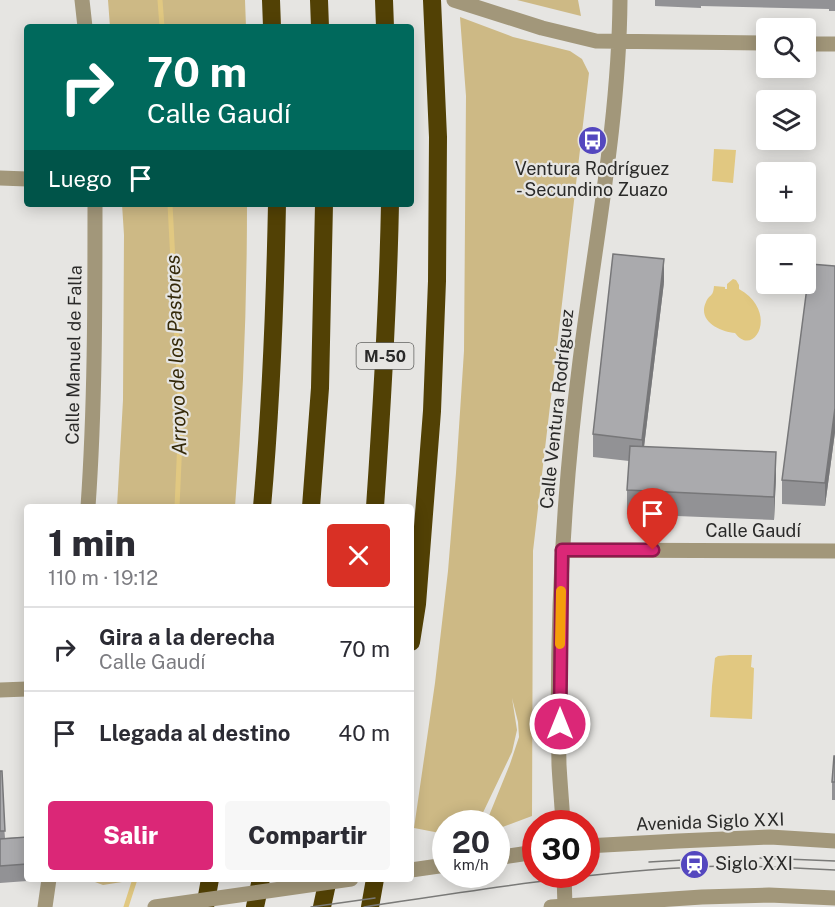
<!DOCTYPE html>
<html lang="es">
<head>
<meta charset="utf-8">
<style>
	body { margin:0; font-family:"Public Sans",sans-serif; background:#f7f7f7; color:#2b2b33; height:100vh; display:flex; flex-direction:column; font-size:22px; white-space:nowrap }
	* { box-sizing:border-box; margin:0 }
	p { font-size:20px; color:#7c7c81 }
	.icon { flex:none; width:33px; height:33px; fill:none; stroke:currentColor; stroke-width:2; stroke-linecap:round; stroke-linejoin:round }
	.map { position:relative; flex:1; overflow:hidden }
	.drawer { position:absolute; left:24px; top:504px; width:390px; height:378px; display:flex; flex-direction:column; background:#fff; border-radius:6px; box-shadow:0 3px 15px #0003 }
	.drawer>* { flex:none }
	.guide { position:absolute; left:24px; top:24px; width:390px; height:183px; border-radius:6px; box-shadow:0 3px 15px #0003; background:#00695c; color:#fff; overflow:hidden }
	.tools { position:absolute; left:756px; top:18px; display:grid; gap:12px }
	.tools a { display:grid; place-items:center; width:60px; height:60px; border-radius:6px; background:#fff; box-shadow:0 3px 15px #0003; font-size:30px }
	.speed { position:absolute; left:432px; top:810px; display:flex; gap:12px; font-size:30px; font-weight:700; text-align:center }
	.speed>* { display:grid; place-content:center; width:78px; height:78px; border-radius:50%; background:#fff; box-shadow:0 3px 15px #0003; line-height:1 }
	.speed small { font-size:15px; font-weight:400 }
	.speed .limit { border:9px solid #d22; background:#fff; color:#111 }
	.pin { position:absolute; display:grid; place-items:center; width:51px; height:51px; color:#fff; margin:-62px -26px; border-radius:50% 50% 50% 0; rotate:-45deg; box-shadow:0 0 6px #0007 }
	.pin .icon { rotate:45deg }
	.me { position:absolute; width:66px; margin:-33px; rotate:0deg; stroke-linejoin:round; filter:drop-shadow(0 0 4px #0008) }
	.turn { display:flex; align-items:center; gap:21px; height:126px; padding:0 24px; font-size:27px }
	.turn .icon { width:78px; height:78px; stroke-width:2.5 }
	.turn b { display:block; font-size:42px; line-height:51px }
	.then { display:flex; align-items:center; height:57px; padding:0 24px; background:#0003; gap:12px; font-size:22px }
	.round { display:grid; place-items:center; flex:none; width:63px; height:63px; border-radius:6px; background:#f7f7f7 }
	.headline { display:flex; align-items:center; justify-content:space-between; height:102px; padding:0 24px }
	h1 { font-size:36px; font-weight:800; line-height:45px }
	.button { display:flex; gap:12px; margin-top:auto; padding:12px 24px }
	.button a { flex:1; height:69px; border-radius:6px; background:#db2777; color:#fff; font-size:24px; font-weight:800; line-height:69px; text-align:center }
	.button a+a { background:#f7f7f7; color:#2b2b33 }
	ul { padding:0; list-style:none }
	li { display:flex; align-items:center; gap:18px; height:84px; padding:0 24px; border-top:2px solid #e1e1e2 }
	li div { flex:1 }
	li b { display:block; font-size:22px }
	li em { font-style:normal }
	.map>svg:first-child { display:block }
</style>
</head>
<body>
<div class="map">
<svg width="835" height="907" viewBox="0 0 835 907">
	<rect width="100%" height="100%" fill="#e6e5e2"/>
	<path fill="#cdb985" d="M108,0H245L246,27H110Z
		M517,0H578L581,16Z
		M460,17L513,37L570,51L582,59L589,73L533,551L532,816L497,829L496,824L486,823L510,764L519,737L518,722L512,698L517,730L512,752L478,823L446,824L445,834L414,828L435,683L448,571L456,473L464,351L466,96Z
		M122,204H247C247,305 243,406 235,507H117L123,400L124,235Z
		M87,879H141L103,885Z"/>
	<path fill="#e1c881" d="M714,149L736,150L733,183L712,181Z
		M733,279L736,280L739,285V289C780,312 754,359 735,333C720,332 697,321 706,302C710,293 713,298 714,286L725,287V289H727V284Z
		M730,655H752L751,667L754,668L752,719L710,717L712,686L715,658L718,656Z"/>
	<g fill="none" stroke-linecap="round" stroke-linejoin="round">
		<path stroke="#e1c881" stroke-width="5" d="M160,0L162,27
			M170,204L181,417L177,507
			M126,907L135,879"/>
		<path stroke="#a2977a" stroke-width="15" d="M82,0L85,27
			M454,0L542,28L596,41L766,43
			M806,44H835
			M0,178L27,179
			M88,507C95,406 95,305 95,204
			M562,550L835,551
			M0,690L27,689
			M563,824C562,804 560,784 559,765C556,630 563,494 580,361C595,241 619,122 620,0
			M564,874L565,907
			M45,907L49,879"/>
		<path stroke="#a2977a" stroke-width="15" d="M586,846L678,841L770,837L835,841
			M496,858L536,852
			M411,870L446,865
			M551,907L702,897L769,895L835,898"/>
		<path stroke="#524105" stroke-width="18" d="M271,0L272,27
			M319,0L320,27
			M384,0L385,27
			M262,507C271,406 275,305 277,204
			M311,507L320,388L324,204
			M375,507C382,406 388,305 390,204
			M411,642L417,604L432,411L437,281L438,137L432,0
			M205,907L210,879
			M255,907L261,879
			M322,907L328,879
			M370,907L375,879"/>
		<path stroke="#7a7a78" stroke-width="1.5" d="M760,858L835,861
			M649,862L700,859
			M311,907L375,898
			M364,907C484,889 604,869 726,866C762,866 799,868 835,870"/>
		<path stroke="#a2977a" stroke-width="15" d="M155,907L351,879"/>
	</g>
	<path fill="#929295" d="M655,0H835V11H829V9L701,6V8L655,6Z
		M835,266V432L825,506L782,504V480Z
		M664,282L644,447L776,475L774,520L627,514V490L629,461L593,457V434Z
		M835,756V800H832V782Z
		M0,771L5,838L27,837V881L0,883Z"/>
	<path fill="#777779" d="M664,259V282L642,463V440Z
		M835,408V432L825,506V483Z
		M776,452V475L774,520V497Z"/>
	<path fill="#aaaaad" stroke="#777779" stroke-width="1.5" d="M613,254L664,259L642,440L593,434Z
		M810,264L835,266V408L825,483L782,480Z
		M630,446L776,452L774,497L627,490Z
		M834,756H835V782H832Z
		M0,771H2L5,831H0Z
		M27,837V864L0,866V839Z"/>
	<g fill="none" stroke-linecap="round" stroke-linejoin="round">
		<defs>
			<path id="route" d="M560,724L562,550H653"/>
		</defs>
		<use href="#route" stroke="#8e194d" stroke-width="15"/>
		<use href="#route" stroke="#db2777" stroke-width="10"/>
		<path stroke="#f59e0b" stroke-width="10" d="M560,644L561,591"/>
	</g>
	<defs>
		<symbol id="bus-disc" viewBox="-11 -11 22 22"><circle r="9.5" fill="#5447bf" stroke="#e6e5e2"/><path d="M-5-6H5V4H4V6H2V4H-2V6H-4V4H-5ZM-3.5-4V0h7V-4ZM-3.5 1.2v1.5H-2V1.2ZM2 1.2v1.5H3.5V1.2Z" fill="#fff"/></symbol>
		<symbol id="station-disc" viewBox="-11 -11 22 22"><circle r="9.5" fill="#5447bf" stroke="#e6e5e2"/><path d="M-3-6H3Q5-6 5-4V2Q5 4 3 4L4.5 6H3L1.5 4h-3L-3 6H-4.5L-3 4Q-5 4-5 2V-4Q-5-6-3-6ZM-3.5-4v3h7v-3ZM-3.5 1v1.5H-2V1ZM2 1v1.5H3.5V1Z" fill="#fff"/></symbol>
	</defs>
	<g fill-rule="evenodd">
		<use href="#bus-disc" x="576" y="124" width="33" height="33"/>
		<use href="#station-disc" x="678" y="848" width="33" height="33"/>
	</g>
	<g text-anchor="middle" stroke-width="4.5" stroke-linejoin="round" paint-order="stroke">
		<rect fill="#e6e5e2" stroke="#626260" stroke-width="1.5" x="356.5" y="343" width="57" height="26" rx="4.5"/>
		<g font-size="16" font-weight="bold" fill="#2a2a29">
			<text x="385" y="362">M-50</text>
		</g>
		<g font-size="18" fill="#2a2a29" stroke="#e6e5e2">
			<text x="592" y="175">Ventura Rodríguez<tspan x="592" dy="21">- Secundino Zuazo</tspan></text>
			<text x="715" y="870" text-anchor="start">Siglo XXI</text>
		</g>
		<g font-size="18" fill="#2a2a29" stroke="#e6e5e2">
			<text transform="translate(74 355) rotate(-89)" y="6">Calle Manuel de Falla</text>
			<text transform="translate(557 409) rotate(-84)" y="6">Calle Ventura Rodríguez</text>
			<text x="753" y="537">Calle Gaudí</text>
			<text transform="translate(710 822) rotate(-2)" y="6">Avenida Siglo XXI</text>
		</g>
		<g font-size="20" font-style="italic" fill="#342909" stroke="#e6e5e2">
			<text transform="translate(176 355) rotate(-92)" y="7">Arroyo de los Pastores</text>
		</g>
	</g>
</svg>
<div class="tools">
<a><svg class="icon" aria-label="search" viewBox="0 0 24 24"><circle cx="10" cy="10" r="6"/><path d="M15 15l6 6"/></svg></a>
<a><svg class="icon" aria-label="layers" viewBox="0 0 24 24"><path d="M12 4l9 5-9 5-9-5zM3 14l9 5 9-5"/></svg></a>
<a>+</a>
<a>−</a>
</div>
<div class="speed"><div>20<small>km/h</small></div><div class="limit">30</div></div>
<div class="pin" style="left:653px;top:550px;background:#d93025"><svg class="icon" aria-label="arrive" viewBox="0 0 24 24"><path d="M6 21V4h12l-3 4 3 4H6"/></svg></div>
<svg class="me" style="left:560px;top:724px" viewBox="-20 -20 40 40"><circle r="17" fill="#db2777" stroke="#fff" stroke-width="3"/><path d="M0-11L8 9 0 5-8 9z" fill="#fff"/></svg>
<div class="guide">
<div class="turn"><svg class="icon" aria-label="right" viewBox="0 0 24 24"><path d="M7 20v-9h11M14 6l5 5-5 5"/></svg><div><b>70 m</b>Calle Gaudí</div></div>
<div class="then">Luego<svg class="icon" aria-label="arrive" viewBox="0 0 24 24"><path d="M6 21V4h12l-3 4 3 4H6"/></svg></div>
</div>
<section class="drawer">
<div class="headline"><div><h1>1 min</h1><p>110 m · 19:12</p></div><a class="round" style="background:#d93025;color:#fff"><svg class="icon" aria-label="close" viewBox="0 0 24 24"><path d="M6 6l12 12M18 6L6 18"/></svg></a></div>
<ul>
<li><svg class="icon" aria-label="right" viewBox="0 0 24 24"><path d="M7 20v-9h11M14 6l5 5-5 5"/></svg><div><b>Gira a la derecha</b><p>Calle Gaudí</p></div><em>70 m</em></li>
<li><svg class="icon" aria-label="arrive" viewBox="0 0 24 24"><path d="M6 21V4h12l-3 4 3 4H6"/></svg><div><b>Llegada al destino</b></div><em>40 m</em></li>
</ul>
<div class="button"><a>Salir</a><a>Compartir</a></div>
</section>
</div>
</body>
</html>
